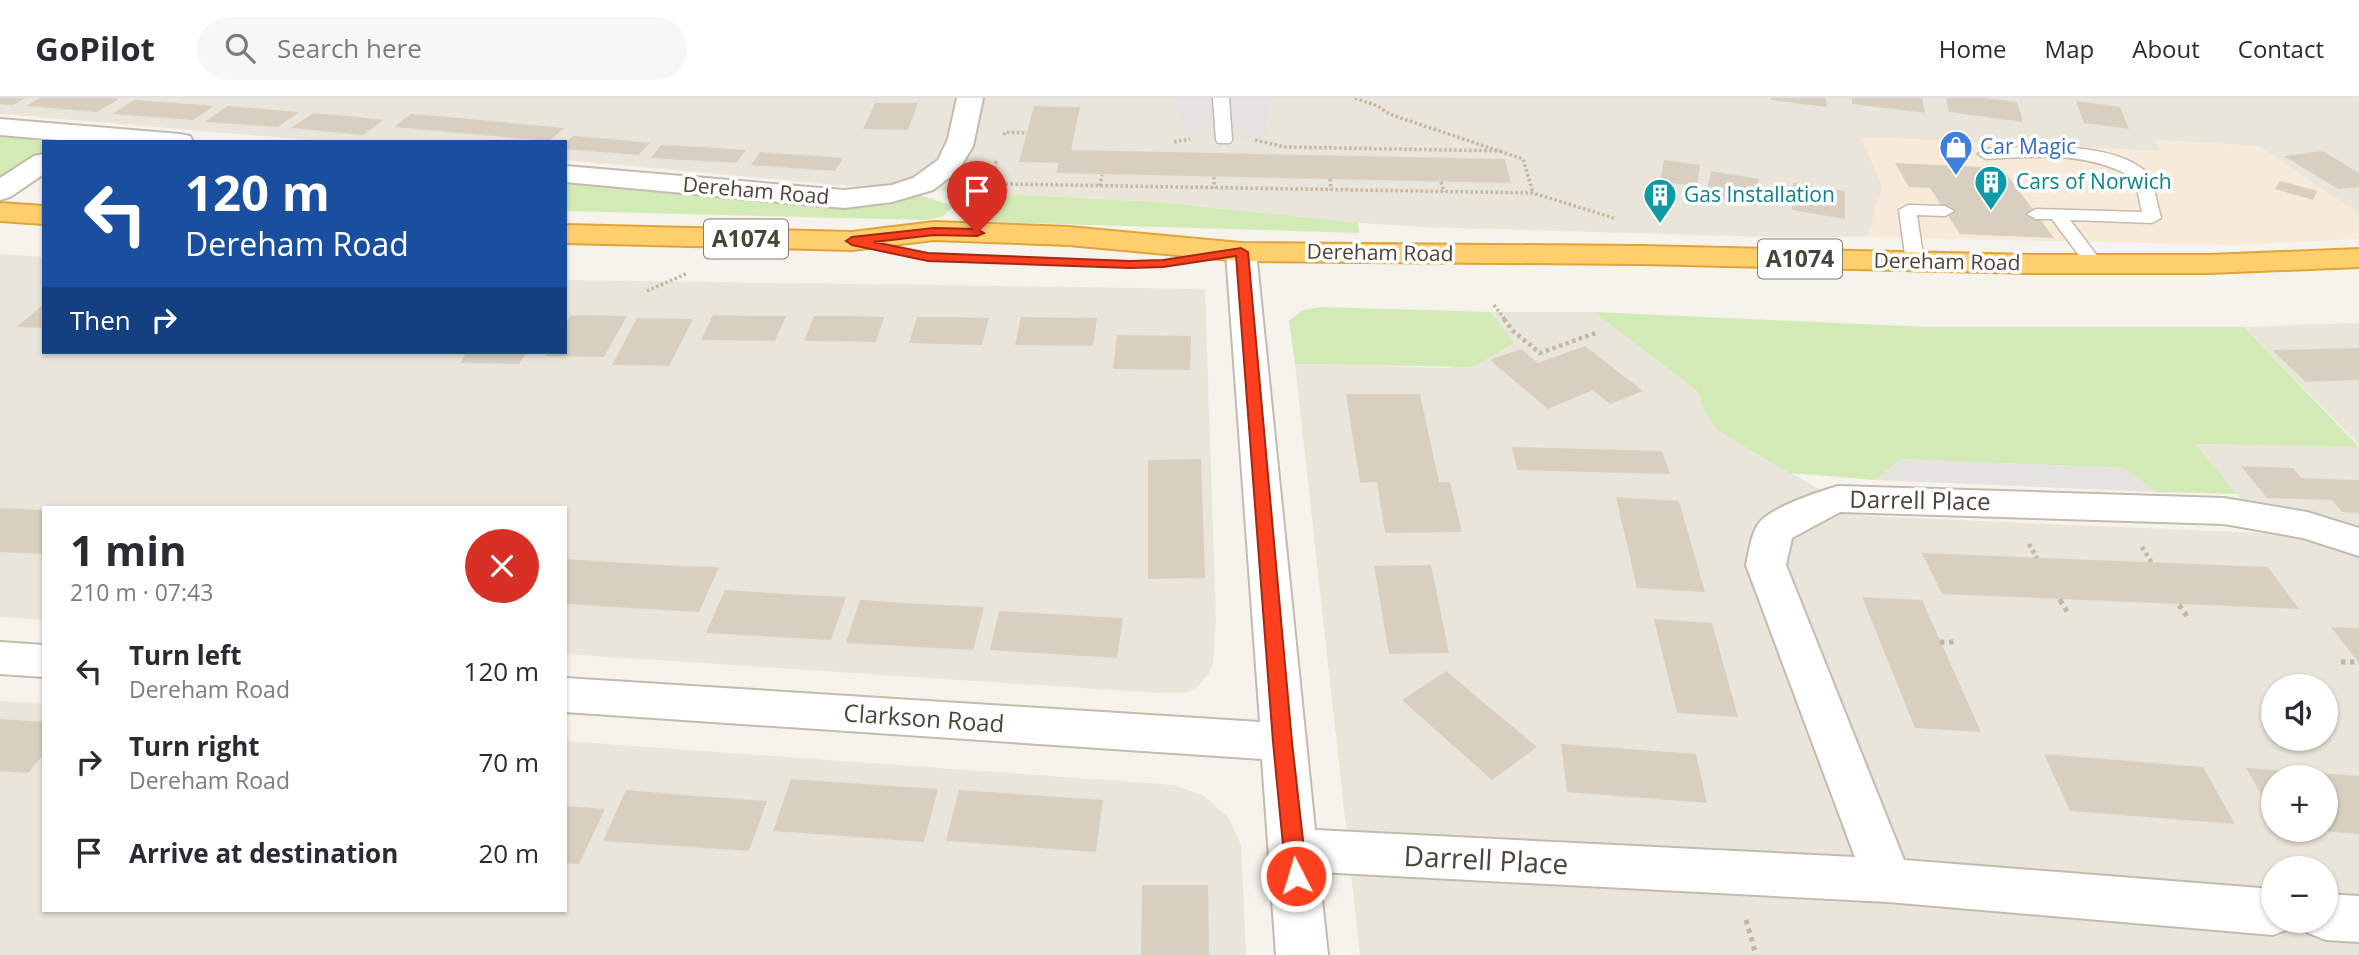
<!DOCTYPE html>
<html lang="en">
<head>
<meta charset="utf-8">
<style>
	body { margin:0; font-family:"Open Sans",sans-serif; background:#f7f7f7; color:#2b2b33; height:100vh; display:flex; flex-direction:column; font-size:26px; white-space:nowrap }
	* { box-sizing:border-box; margin:0 }
	p { font-size:23px; color:#7c7c81 }
	.icon { flex:none; width:38px; height:38px; fill:none; stroke:currentColor; stroke-width:2; stroke-linecap:round; stroke-linejoin:round }
	.map { position:relative; flex:1; overflow:hidden }
	.sheet { position:absolute; left:42px; top:408px; width:525px; height:406px; display:flex; flex-direction:column; background:#fff; border-radius:0px; box-shadow:0 2px 5px #0004 }
	.sheet>* { flex:none }
	.guide { position:absolute; left:42px; top:42px; width:525px; height:214px; border-radius:0px; box-shadow:0 2px 5px #0004; background:#1a4fa0; color:#fff; overflow:hidden }
	.tools { position:absolute; left:2261px; top:576px; display:grid; gap:14px }
	.tools a { display:grid; place-items:center; width:77px; height:77px; border-radius:50%; background:#fff; box-shadow:0 2px 5px #0004; font-size:35px }
	.pin { position:absolute; display:grid; place-items:center; width:60px; height:60px; color:#fff; margin:-72px -30px; border-radius:50% 50% 50% 0; rotate:-45deg; box-shadow:0 0 7px #0007 }
	.pin .icon { rotate:45deg }
	.me { position:absolute; width:77px; margin:-38px; rotate:355deg; stroke-linejoin:round; filter:drop-shadow(0 0 5px #0008) }
	.turn { display:flex; align-items:center; gap:24px; height:147px; padding:0 28px; font-size:32px }
	.turn .icon { width:91px; height:91px; stroke-width:2.5 }
	.turn b { display:block; font-size:49px; line-height:60px }
	.then { display:flex; align-items:center; height:66px; padding:0 28px; background:#0003; gap:14px; font-size:26px }
	.round { display:grid; place-items:center; flex:none; width:74px; height:74px; border-radius:37px; background:#f7f7f7 }
	.overview { display:flex; align-items:center; justify-content:space-between; height:119px; padding:0 28px }
	h1 { font-size:42px; font-weight:700; line-height:52px }
	ul { padding:0; list-style:none }
	li { display:flex; align-items:center; gap:21px; height:91px; padding:0 28px }
	li div { flex:1 }
	li b { display:block; font-size:26px }
	li em { font-style:normal }
	header { display:flex; align-items:center; gap:42px; box-sizing:border-box; height:98px; padding:0 35px; background:#fff; border-bottom:2px solid #e1e1e2 }
	header strong { font-size:33px }
	nav { display:flex; gap:38px; margin-inline-start:auto; font-size:24px }
	.search { width:490px; height:63px; background:#f7f7f7; display:flex; align-items:center; gap:18px; box-sizing:border-box; padding:0 24px; border-radius:38px; color:#7c7c81; font-size:26px }
	.map>svg:first-child { display:block }
</style>
</head>
<body>
<header>
<strong>GoPilot</strong>
<div class="search"><svg class="icon" aria-label="search" viewBox="0 0 24 24"><circle cx="10" cy="10" r="6"/><path d="M15 15l6 6"/></svg>Search here</div>
<nav><a>Home</a><a>Map</a><a>About</a><a>Contact</a></nav>
</header>
<div class="map">
<svg width="2359" height="857" viewBox="0 0 2359 857">
	<rect width="100%" height="100%" fill="#f6f3ec"/>
	<path fill="#eae5da" fill-rule="evenodd" d="M0,0H2359V116L2259,48L2155,42L2161,53L1862,39L1882,88L1868,139H1774L1423,129L1343,124L1159,104L848,88L565,62V44H335L0,16Z
		M0,156L44,159V254H565V182L1205,191L1216,524L1213,566L1208,577L1197,589L1185,595H1160L565,556V410H44V522L0,519Z
		M1490,214H1594L1697,293L1705,315L1717,332L1865,418L2261,435L2237,396L2194,346L2359,349V857H1360L1295,266L1448,270L1513,245ZM2273,588H2326V640H2273ZM2273,679H2326V732H2273ZM2273,770H2326V822H2273Z
		M2359,225V347L2244,229Z
		M0,603L44,606V812H565V643L1174,687L1204,698L1229,720L1241,747L1246,857H0Z"/>
	<path fill="#f7ead8" d="M1861,39L2160,53L2155,42L2259,48L2359,116V141L2233,147L1868,139L1882,88Z"/>
	<path fill="#d2eab5" d="M0,37L46,44L44,60L0,83Z
		M565,83L893,103L919,97L953,108L944,118L927,122L565,113Z
		M980,95L1159,104L1358,125L1359,135L995,124L981,120L976,113Z
		M1322,209L1490,214L1514,245L1473,269L1295,266L1289,223L1303,212Z
		M1594,214L1927,229H2244L2359,349L2195,346L2237,396L2157,394L2123,370L1901,361L1876,382L1789,375L1717,332L1705,315L1697,293Z"/>
	<path fill="#e5e3e0" d="M1176,0H1271L1266,25L1267,40L1183,38V24Z
		M1901,361L2123,370L2157,394L1876,382Z"/>
	<path fill="#d8cfc1" d="M0,0H25L13,7L0,6Z
		M40,0H110L119,1L97,14L26,8Z
		M1771,0H1826L1827,9L1771,2Z
		M1852,0H1922L1925,15L1852,6Z
		M1946,0H1983L2017,4L2023,24L1949,14Z
		M134,2L214,8L193,22L112,16Z
		M2076,3L2120,9L2129,31L2084,25Z
		M875,5H918L908,32L863,31Z
		M227,8L299,14L278,29L205,24Z
		M1034,8L1080,9L1071,52L1505,61L1511,85L1056,75L1059,65L1019,64Z
		M313,15L348,18L383,22L363,37L291,30Z
		M411,16L449,19L564,30L549,43L394,29Z
		M573,38L611,41L650,45L638,57L565,51V45Z
		M661,47L704,49L746,52L736,65L651,60Z
		M2323,53L2359,75V89L2338,91L2284,58Z
		M760,54L802,57L843,60L835,73L751,67Z
		M1664,62L1700,67L1697,89L1660,83Z
		M1895,65L2002,70L2054,140L1960,136L1930,90L1909,89Z
		M1711,73L1759,81L1756,107L1706,98Z
		M2280,83L2317,93L2313,102L2275,91Z
		M1793,85L1845,93V121L1792,112Z
		M44,206V230L16,229Z
		M571,217L627,218L604,259L545,258L548,254H565V226Z
		M713,217L750,218H786L775,243L701,242Z
		M814,218H849L884,219L876,244L804,243Z
		M917,219H953L989,220L982,247L909,245Z
		M1021,219L1097,220L1093,248L1015,247Z
		M637,220L693,221L669,268L612,267Z
		M1117,237L1191,238L1190,272L1113,271Z
		M1585,248L1643,293L1610,306L1593,292L1548,311L1490,262L1521,251L1538,265Z
		M2359,250V282L2306,284L2272,252Z
		M467,254H527L519,266L460,265Z
		M1346,296H1420L1439,384H1450L1462,434L1385,435L1377,384L1360,385Z
		M1512,349L1662,353L1670,376L1517,372Z
		M1201,361L1205,480L1148,481V362Z
		M2241,368L2293,370L2301,380L2359,382V415L2342,414L2332,402L2267,400Z
		M1616,399L1679,403L1705,494L1637,490Z
		M0,410L44,412V456L0,454Z
		M1922,455L2268,469L2299,511L1942,496Z
		M565,461L678,468L719,469L699,514L565,506Z
		M1431,467L1449,555L1389,556L1374,468Z
		M725,492L785,496L846,499L831,542L706,535Z
		M1862,499L1922,502L1981,634L1915,630Z
		M860,502L922,506L984,509L973,552L846,545Z
		M999,513L1123,520L1117,560L990,552Z
		M1654,521L1712,525L1738,619L1677,615Z
		M2331,529L2359,530V565Z
		M1446,573L1490,610L1537,649L1492,682L1402,602Z
		M0,621L44,624V656L28,675L0,673Z
		M1561,646L1696,656L1707,705L1567,694Z
		M2044,656L2203,669L2235,726L2070,713Z
		M2246,670L2359,678V736L2326,733V679H2273V717Z
		M791,681L864,686L938,691L924,744L773,733Z
		M626,692L697,698L767,703L749,753L603,743Z
		M959,692L1103,702L1096,754L946,743Z
		M565,708L605,711L579,766L565,765Z
		M1142,787H1208L1209,857H1141Z"/>
	<g fill="none" stroke-linecap="round" stroke-linejoin="round">
		<defs>
			<path id="lane" d="M1213,0H1229L1232,42L1230,45H1218L1216,42Z
				M2027,49C2063,48 2126,49 2151,79L2161,120L2152,125L2070,122L2104,167L2101,171H2089L2052,121H2036L2027,116L2036,111L2142,114L2135,81C2089,53 2038,58 1986,61L1978,56L1986,51Z
				M1908,107L1945,108L1954,113L1945,118L1917,117L1924,164L1915,169L1906,164L1899,112Z"/>
			<path id="street" d="M957,0H983L973,48L958,73L933,92L892,104L844,110L565,84V68L844,92L892,87L913,80L938,62L948,41Z
				M0,21L180,36L190,38L193,44H81L0,37Z
				M44,56V76L10,99L0,102V80L34,58Z
				M1241,145L1252,148L1256,154L1315,732L1855,759L1746,467C1749,454 1751,436 1759,425C1772,409 1818,394 1838,388L2224,400L2307,414L2359,430V458L2303,440L2224,426L1840,414L1792,440L1786,467L1904,762L2273,791V822H2294L2291,830L2273,837L1888,804L1319,774L1328,857H1276L1262,661L565,614V580L1260,624L1226,154L1230,148Z
				M0,544L44,547V579L0,576Z
				M2326,796L2359,798V844L2326,842L2308,835L2302,822H2326Z"/>
			<path id="highway" d="M0,105L44,108V126L0,123Z
				M934,124L1069,129L1241,145L1641,148L2032,157H2209L2359,151V169L2209,175H2032L1641,166L1241,163L1069,147L934,142L852,152L565,145V127L852,134Z"/>
		</defs>
		<use href="#lane" stroke="#c2bbae" stroke-width="3"/>
		<use href="#street" stroke="#c2bbae" stroke-width="4"/>
		<use href="#highway" stroke="#e0a43c" stroke-width="4"/>
		<path stroke="#c4b79f" stroke-width="3.5" stroke-dasharray="2.5 2.5" stroke-linecap="butt" d="M1355,0L1378,8L1389,16L1523,61L1533,95
			M1004,37L1005,34L1027,35
			M1255,42L1285,49L1502,53
			M1174,44L1190,41
			M996,63L994,80L1006,86L1533,95L1614,120
			M1214,79V90
			M1330,81L1331,92
			M1441,84L1444,94
			M1100,88L1102,77
			M647,193L688,175
			M1494,207L1506,223"/>
		<path stroke="#c4b79f" stroke-width="4.5" stroke-dasharray="3.5 3.5" stroke-linecap="butt" d="M1504,221L1513,233L1540,255L1598,234
			M2029,446L2037,460
			M2142,449L2152,465
			M2060,501L2061,504"/>
		<path stroke="#c4b79f" stroke-width="5" stroke-dasharray="4.5 4.5" stroke-linecap="butt" d="M2060,502L2068,515
			M2179,507L2187,518
			M1940,544H1954
			M2341,564H2359
			M1746,822L1756,857"/>
		<use href="#lane" fill="#fff" fill-rule="evenodd"/>
		<use href="#street" fill="#fff" fill-rule="evenodd"/>
		<use href="#highway" fill="#ffcf6e" fill-rule="evenodd"/>
	</g>
	<path fill="#fc3f1d" stroke="#a42913" stroke-width="2" d="M934,130L977,131L984,135L977,138L934,137L874,144L928,155L1130,163L1163,162L1241,150L1248,154L1292,644L1307,778L1304,784L1296,787L1289,784L1286,778L1273,644L1236,158L1163,169L1130,170L928,163L852,147L846,143L852,139Z"/>
	<defs>
		<symbol id="shop-pin" viewBox="-11 -11 22 30"><path d="M0 17L-7.5 6A9.5 9.5 0 1 1 7.5 6Z" fill="#3f7fe0" stroke="#fff"/><path d="M-5-2.5h2.3a2.7 3.5 0 0 1 5.4 0H5L5.5 6h-11ZM-1.5-2.5h3a1.5 2.3 0 0 0-3 0Z" fill="#fff"/></symbol>
		<symbol id="building-pin" viewBox="-11 -11 22 30"><path d="M0 17L-7.5 6A9.5 9.5 0 1 1 7.5 6Z" fill="#0f9aa8" stroke="#fff"/><path d="M-4-6H4V6H1V3H-1V6H-4ZM-2.5-4.3h1.7v1.8h-1.7ZM.8-4.3h1.7v1.8H.8ZM-2.5-1h1.7V.8h-1.7ZM.8-1h1.7V.8H.8Z" fill="#fff"/></symbol>
	</defs>
	<g fill-rule="evenodd">
		<use href="#shop-pin" x="1937" y="30" width="38" height="52"/>
		<use href="#building-pin" x="1972" y="65" width="38" height="52"/>
		<use href="#building-pin" x="1641" y="78" width="38" height="52"/>
	</g>
	<g text-anchor="middle" stroke-width="7" stroke-linejoin="round" paint-order="stroke">
		<g font-size="21" fill="#366cbe" stroke="#fff" text-anchor="start">
			<text x="1980" y="56">Car Magic</text>
		</g>
		<g font-size="21" fill="#0d838f" stroke="#fff" text-anchor="start">
			<text x="2016" y="91">Cars of Norwich</text>
			<text x="1684" y="104">Gas Installation</text>
		</g>
		<g font-size="21" fill="#4b4439" stroke="#fff">
			<text transform="translate(756 93) rotate(5)" y="7">Dereham Road</text>
			<text transform="translate(1380 155) rotate(1)" y="7">Dereham Road</text>
			<text transform="translate(1947 164) rotate(1)" y="7">Dereham Road</text>
		</g>
		<g fill="#fff" stroke="#817c74" stroke-width="2">
			<rect x="704" y="121.5" width="84" height="39" rx="5"/>
			<rect x="1758" y="141.5" width="84" height="39" rx="5"/>
		</g>
		<g font-size="23" font-weight="bold" fill="#4b4439">
			<text x="746" y="149">A1074</text>
			<text x="1800" y="169">A1074</text>
		</g>
		<g font-size="24" fill="#4b4439" stroke="#fff">
			<text transform="translate(1920 403) rotate(1)" y="8">Darrell Place</text>
			<text transform="translate(924 621) rotate(4)" y="8">Clarkson Road</text>
		</g>
		<g font-size="28" fill="#4b4439" stroke="#fff">
			<text transform="translate(1486 762) rotate(3)" y="10">Darrell Place</text>
		</g>
	</g>
</svg>
<div class="tools">
<a><svg class="icon" aria-label="sound" viewBox="0 0 24 24"><path d="M4 9h4l5-4v14l-5-4H4zM17 9q2 3 0 6"/></svg></a>
<a>+</a>
<a>−</a>
</div>
<div class="pin" style="left:977px;top:135px;background:#d93025"><svg class="icon" aria-label="arrive" viewBox="0 0 24 24"><path d="M6 21V4h12l-3 4 3 4H6"/></svg></div>
<svg class="me" style="left:1296px;top:778px" viewBox="-20 -20 40 40"><circle r="17" fill="#fc3f1d" stroke="#fff" stroke-width="3"/><path d="M0-11L8 9 0 5-8 9z" fill="#fff"/></svg>
<div class="guide">
<div class="turn"><svg class="icon" aria-label="left" viewBox="0 0 24 24"><path d="M17 20v-9H6M10 6l-5 5 5 5"/></svg><div><b>120 m</b>Dereham Road</div></div>
<div class="then">Then<svg class="icon" aria-label="right" viewBox="0 0 24 24"><path d="M7 20v-9h11M14 6l5 5-5 5"/></svg></div>
</div>
<section class="sheet">
<div class="overview"><div><h1>1 min</h1><p>210 m · 07:43</p></div><a class="round" style="background:#d93025;color:#fff"><svg class="icon" aria-label="close" viewBox="0 0 24 24"><path d="M6 6l12 12M18 6L6 18"/></svg></a></div>
<ul>
<li><svg class="icon" aria-label="left" viewBox="0 0 24 24"><path d="M17 20v-9H6M10 6l-5 5 5 5"/></svg><div><b>Turn left</b><p>Dereham Road</p></div><em>120 m</em></li>
<li><svg class="icon" aria-label="right" viewBox="0 0 24 24"><path d="M7 20v-9h11M14 6l5 5-5 5"/></svg><div><b>Turn right</b><p>Dereham Road</p></div><em>70 m</em></li>
<li><svg class="icon" aria-label="arrive" viewBox="0 0 24 24"><path d="M6 21V4h12l-3 4 3 4H6"/></svg><div><b>Arrive at destination</b></div><em>20 m</em></li>
</ul>
</section>
</div>
</body>
</html>
